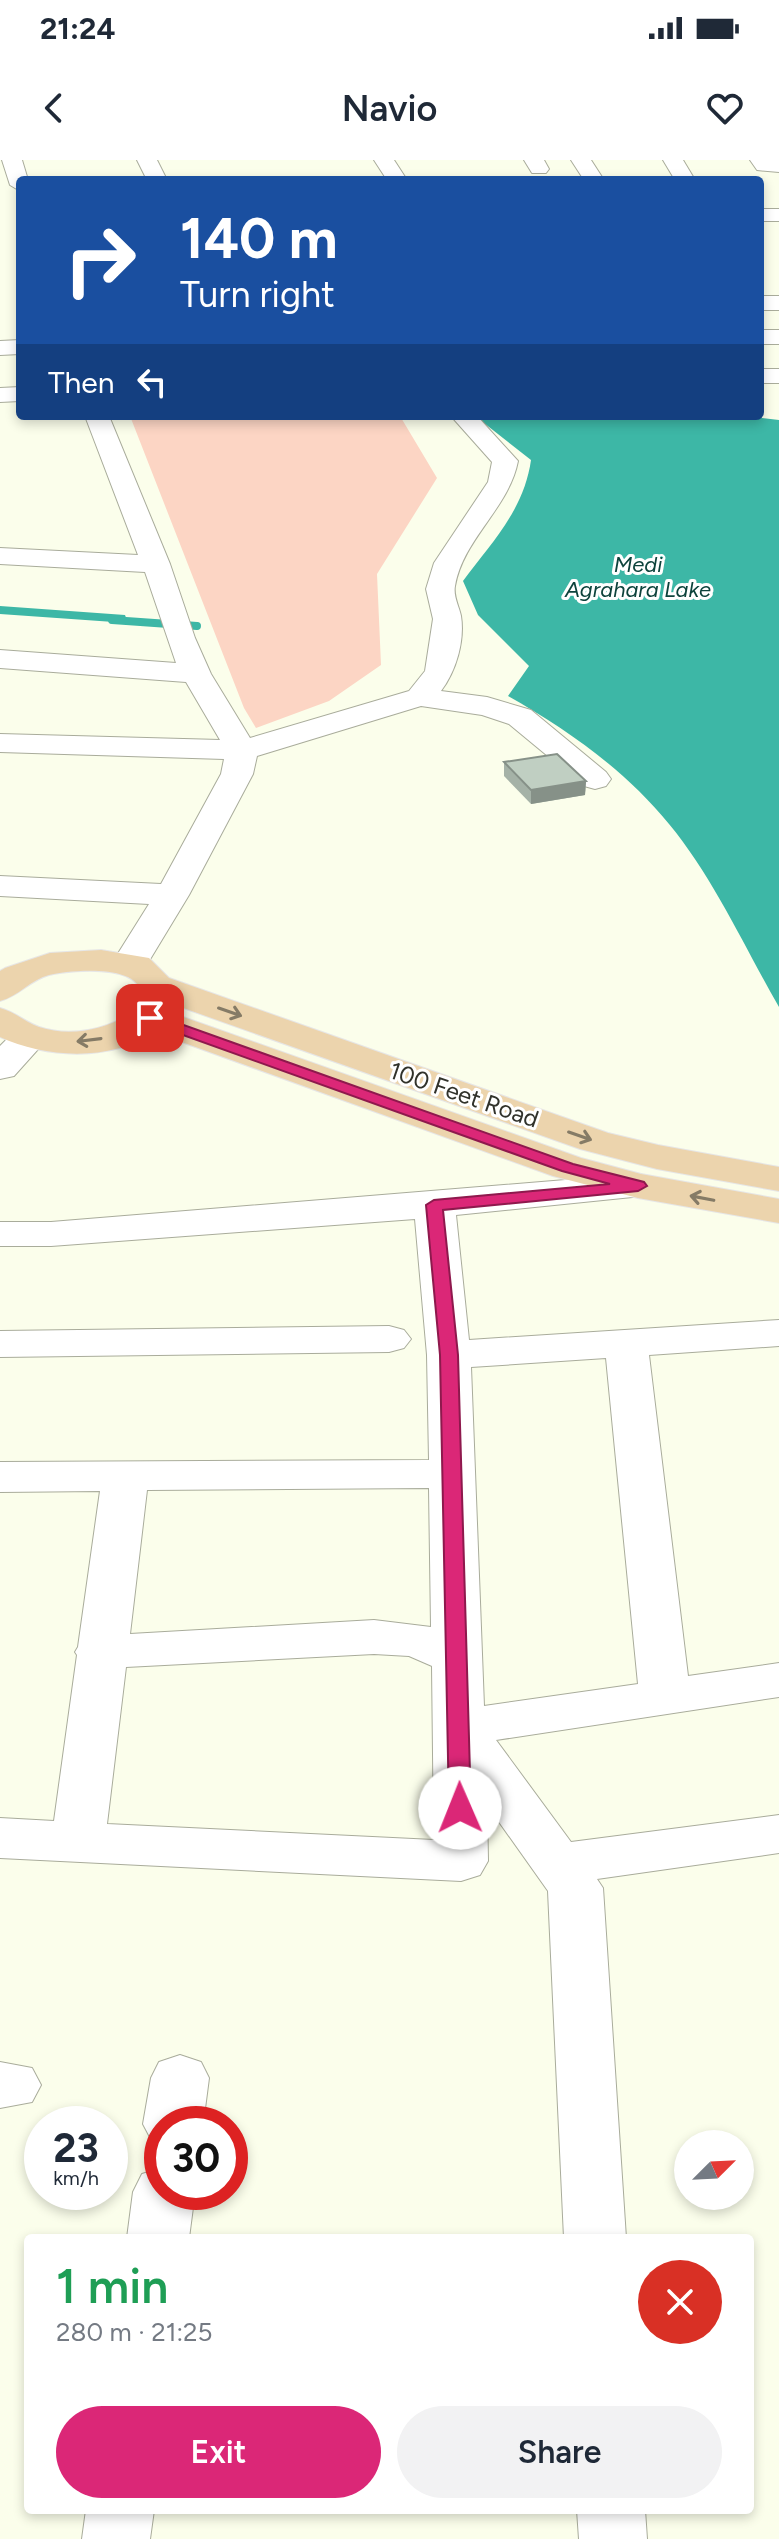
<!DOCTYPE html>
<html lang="en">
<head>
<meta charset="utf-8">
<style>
	body { margin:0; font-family:Figtree,sans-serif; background:#f2f2f3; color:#1f2937; height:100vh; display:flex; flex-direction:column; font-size:30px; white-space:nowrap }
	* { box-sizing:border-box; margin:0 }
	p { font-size:26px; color:#747a83 }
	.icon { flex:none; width:44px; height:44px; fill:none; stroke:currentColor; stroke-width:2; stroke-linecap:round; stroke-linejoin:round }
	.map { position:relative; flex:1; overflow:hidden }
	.details { position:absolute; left:24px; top:2074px; width:730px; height:280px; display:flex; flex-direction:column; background:#fff; border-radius:8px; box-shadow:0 4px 12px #0003 }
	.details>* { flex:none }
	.guide { position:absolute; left:16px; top:16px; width:748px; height:244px; border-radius:8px; box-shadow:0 4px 12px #0003; background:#1a4fa0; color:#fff; overflow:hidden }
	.needle { width:52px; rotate:66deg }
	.fabs { position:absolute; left:674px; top:1970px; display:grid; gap:16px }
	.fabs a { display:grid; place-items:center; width:80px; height:80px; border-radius:50%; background:#fff; box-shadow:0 4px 12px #0003; font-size:40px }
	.speed { position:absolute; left:24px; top:1946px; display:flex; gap:16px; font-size:40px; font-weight:700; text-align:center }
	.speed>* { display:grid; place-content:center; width:104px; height:104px; border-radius:50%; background:#fff; box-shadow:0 4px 12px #0003; line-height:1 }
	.speed small { font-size:20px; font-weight:400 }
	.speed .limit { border:12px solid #d22; background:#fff; color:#111 }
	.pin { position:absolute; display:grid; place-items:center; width:68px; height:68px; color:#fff; margin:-34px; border-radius:16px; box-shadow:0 4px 12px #0006 }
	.me { position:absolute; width:88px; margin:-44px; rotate:359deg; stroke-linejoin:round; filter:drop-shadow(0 0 6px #0008) }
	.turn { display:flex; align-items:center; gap:28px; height:168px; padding:0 32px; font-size:36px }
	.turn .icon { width:104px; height:104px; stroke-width:2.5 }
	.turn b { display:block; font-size:56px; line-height:68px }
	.then { display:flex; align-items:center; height:76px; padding:0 32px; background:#0003; gap:16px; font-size:30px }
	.round { display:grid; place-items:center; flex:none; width:84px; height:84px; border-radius:42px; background:#f2f2f3 }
	.summary { display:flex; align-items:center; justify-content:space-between; height:136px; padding:0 32px }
	h1 { font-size:48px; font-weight:600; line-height:60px; color:#1e9e55 }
	.button { display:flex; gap:16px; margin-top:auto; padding:16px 32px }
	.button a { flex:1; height:92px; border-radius:48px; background:#db2777; color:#fff; font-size:32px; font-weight:600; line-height:92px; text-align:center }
	.button a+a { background:#f2f2f3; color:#1f2937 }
	.status { display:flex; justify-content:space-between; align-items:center; height:56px; padding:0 40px; background:#fff; direction:ltr }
	.status svg { height:22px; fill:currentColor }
	header { display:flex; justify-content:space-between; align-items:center; height:104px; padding:0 32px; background:#fff; font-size:36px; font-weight:600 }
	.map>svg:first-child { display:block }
</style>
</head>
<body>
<div class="status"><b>21:24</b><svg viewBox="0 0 49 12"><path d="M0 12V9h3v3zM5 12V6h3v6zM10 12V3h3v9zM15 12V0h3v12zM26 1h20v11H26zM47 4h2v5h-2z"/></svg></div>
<header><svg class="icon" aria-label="back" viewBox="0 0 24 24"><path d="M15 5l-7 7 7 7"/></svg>Navio<svg class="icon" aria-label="heart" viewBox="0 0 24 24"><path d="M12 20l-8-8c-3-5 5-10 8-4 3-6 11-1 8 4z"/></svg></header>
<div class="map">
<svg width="779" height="2379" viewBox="0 0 779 2379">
	<rect width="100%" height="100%" fill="#fbfeeb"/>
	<path fill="#fcd5c4" d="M130,256H400L437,318L377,414L381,505L329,541L256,568L244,548Z"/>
	<path fill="#3db7a6" d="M475,256H747L779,260V847C745,788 713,717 669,664C625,610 568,570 508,536L529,506L478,455L463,421C492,382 524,350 531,300Z
		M0,446L125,455L128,463L0,454Z"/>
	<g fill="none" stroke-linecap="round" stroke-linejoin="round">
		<path stroke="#3db7a6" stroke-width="8" d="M112,460L197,466"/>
		<defs>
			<path id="minor" d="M2,0H22L28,20H20V31L10,25Z
				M137,0H157L167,20H147Z
				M374,0H394L407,20H387Z
				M524,0H544L549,9L546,13H532Z
				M571,0H591L602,17L600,20H584Z
				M663,0H683L695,20H675Z
				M750,0H779V12L757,10Z
				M760,49H779V61H760Z
				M760,136H779V150H760Z
				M760,170H779V184H760Z
				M20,180V194L0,195V181Z
				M760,209H779V223H760Z
				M20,227V241L0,242V228Z
				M85,256H109L170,404L195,478L211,514L250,578L409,531L425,511L433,459L426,429L434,403L488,322L492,302L451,256H477L518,301C509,348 463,379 455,426C453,436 459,446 461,456C465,481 456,511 441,531L487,537L531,550L606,612L611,619L606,626L595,629L584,626L509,564L482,555L421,546L257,596L253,614L189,735L143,811L130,814L117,811L112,803L149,744L0,736V716L161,724L221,614L224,599L0,592V574L220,580L186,522L0,508V490L176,503L145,412L0,404V388L138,395Z
				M30,866L43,869L49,877L14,916L0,919V886L17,869Z
				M638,1014L652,1017L658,1026L652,1035L456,1055L469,1180L779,1160V1186L649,1195L688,1516L779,1503V1537L496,1580L571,1682L779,1655V1693L597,1719L603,1728L626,2078H564L548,1731L487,1645L488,1701L480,1715L461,1721L0,1698V1658L54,1661L77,1495L75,1492L78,1487L100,1331L0,1332V1302L429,1300L427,1195L415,1059L51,1086H0V1062H51ZM606,1198L638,1524L484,1546L471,1207ZM429,1328L431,1467L374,1460L130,1474L147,1330ZM374,1494L409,1496L432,1506L434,1680L107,1664L126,1507Z
				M389,1166L404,1170L411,1179L404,1188L389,1192L0,1197V1171Z
				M180,1895L201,1902L209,1918L203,1964H162V1984L152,1981L143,1964L151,1918L159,1902Z
				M0,1902L32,1908L41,1925L32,1942L0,1948Z
				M162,2008V2032H195L189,2078H127L133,2032L142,2014Z
				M86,2350H154L150,2379H82Z
				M577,2350H645L647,2379H579Z"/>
			<path id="major" d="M101,790L149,798L169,818L608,973L658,985L779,1007V1031L657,1009L580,989L175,845L172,853L581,998L641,1014L779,1039V1063L638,1038L553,1016L154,872C111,902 45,898 0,877V848C15,852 25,862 39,867C72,878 109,869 136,850C162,802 73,809 49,815C30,820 19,836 0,841V811L5,808L50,793Z"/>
		</defs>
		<use href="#minor" stroke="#a9ac9b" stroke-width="2"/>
		<use href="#major" stroke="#e6e6e6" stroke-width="2"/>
		<use href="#minor" fill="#fff" fill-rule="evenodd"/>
		<use href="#major" fill="#ecd4ad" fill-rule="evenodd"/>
	</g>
	<path fill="#a5b2a7" d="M504,602L586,621L585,635L531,644L504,616Z"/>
	<path fill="#869188" d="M586,621L585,635L531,644V630Z"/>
	<path fill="#c0cfc2" stroke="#869188" stroke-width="2" d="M557,594L586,621L531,630L504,602Z"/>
	<defs><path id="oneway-shaft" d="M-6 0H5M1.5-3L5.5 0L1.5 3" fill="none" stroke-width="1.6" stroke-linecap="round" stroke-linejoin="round" transform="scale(2)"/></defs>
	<g stroke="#857b66">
		<use href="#oneway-shaft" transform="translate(230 852) rotate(19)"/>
		<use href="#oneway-shaft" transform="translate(89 880) rotate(173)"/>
		<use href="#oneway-shaft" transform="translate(580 976) rotate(19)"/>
		<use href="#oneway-shaft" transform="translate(702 1038) rotate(-169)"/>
	</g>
	<path fill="#db2777" stroke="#8e194d" stroke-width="2" d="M150,853L573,1004L644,1022L647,1026L638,1031L443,1050L458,1195L471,1648L468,1653H452L449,1648L440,1195L426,1045L434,1040L610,1024L562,1011L144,861V855Z"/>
	<g text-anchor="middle" stroke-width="6" stroke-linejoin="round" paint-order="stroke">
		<g font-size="22" font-style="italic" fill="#0d433c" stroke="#fff">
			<text x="638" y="412">Medi<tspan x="638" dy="25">Agrahara Lake</tspan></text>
		</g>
		<g font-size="24" fill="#31322b" stroke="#fff">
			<text transform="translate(464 935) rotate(19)" y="8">100 Feet Road</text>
		</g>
	</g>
</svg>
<div class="fabs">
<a><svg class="needle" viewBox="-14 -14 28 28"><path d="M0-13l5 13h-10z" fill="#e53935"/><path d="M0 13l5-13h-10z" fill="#747a83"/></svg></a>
</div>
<div class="speed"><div>23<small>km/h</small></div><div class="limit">30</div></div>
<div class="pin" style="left:150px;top:858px;background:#d93025"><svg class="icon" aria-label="arrive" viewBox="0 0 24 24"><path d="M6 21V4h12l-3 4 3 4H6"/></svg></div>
<svg class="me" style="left:460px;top:1648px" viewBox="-20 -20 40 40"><circle r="19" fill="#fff"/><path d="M0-13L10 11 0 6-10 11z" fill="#db2777"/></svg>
<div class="guide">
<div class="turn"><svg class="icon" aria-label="right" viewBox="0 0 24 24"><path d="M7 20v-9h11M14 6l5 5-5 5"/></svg><div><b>140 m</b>Turn right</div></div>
<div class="then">Then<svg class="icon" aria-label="left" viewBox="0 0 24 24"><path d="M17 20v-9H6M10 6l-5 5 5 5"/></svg></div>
</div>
<section class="details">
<div class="summary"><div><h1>1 min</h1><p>280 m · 21:25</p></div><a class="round" style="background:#d93025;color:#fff"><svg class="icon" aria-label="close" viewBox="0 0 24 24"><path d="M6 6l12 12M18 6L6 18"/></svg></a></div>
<div class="button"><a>Exit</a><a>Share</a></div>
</section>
</div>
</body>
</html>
